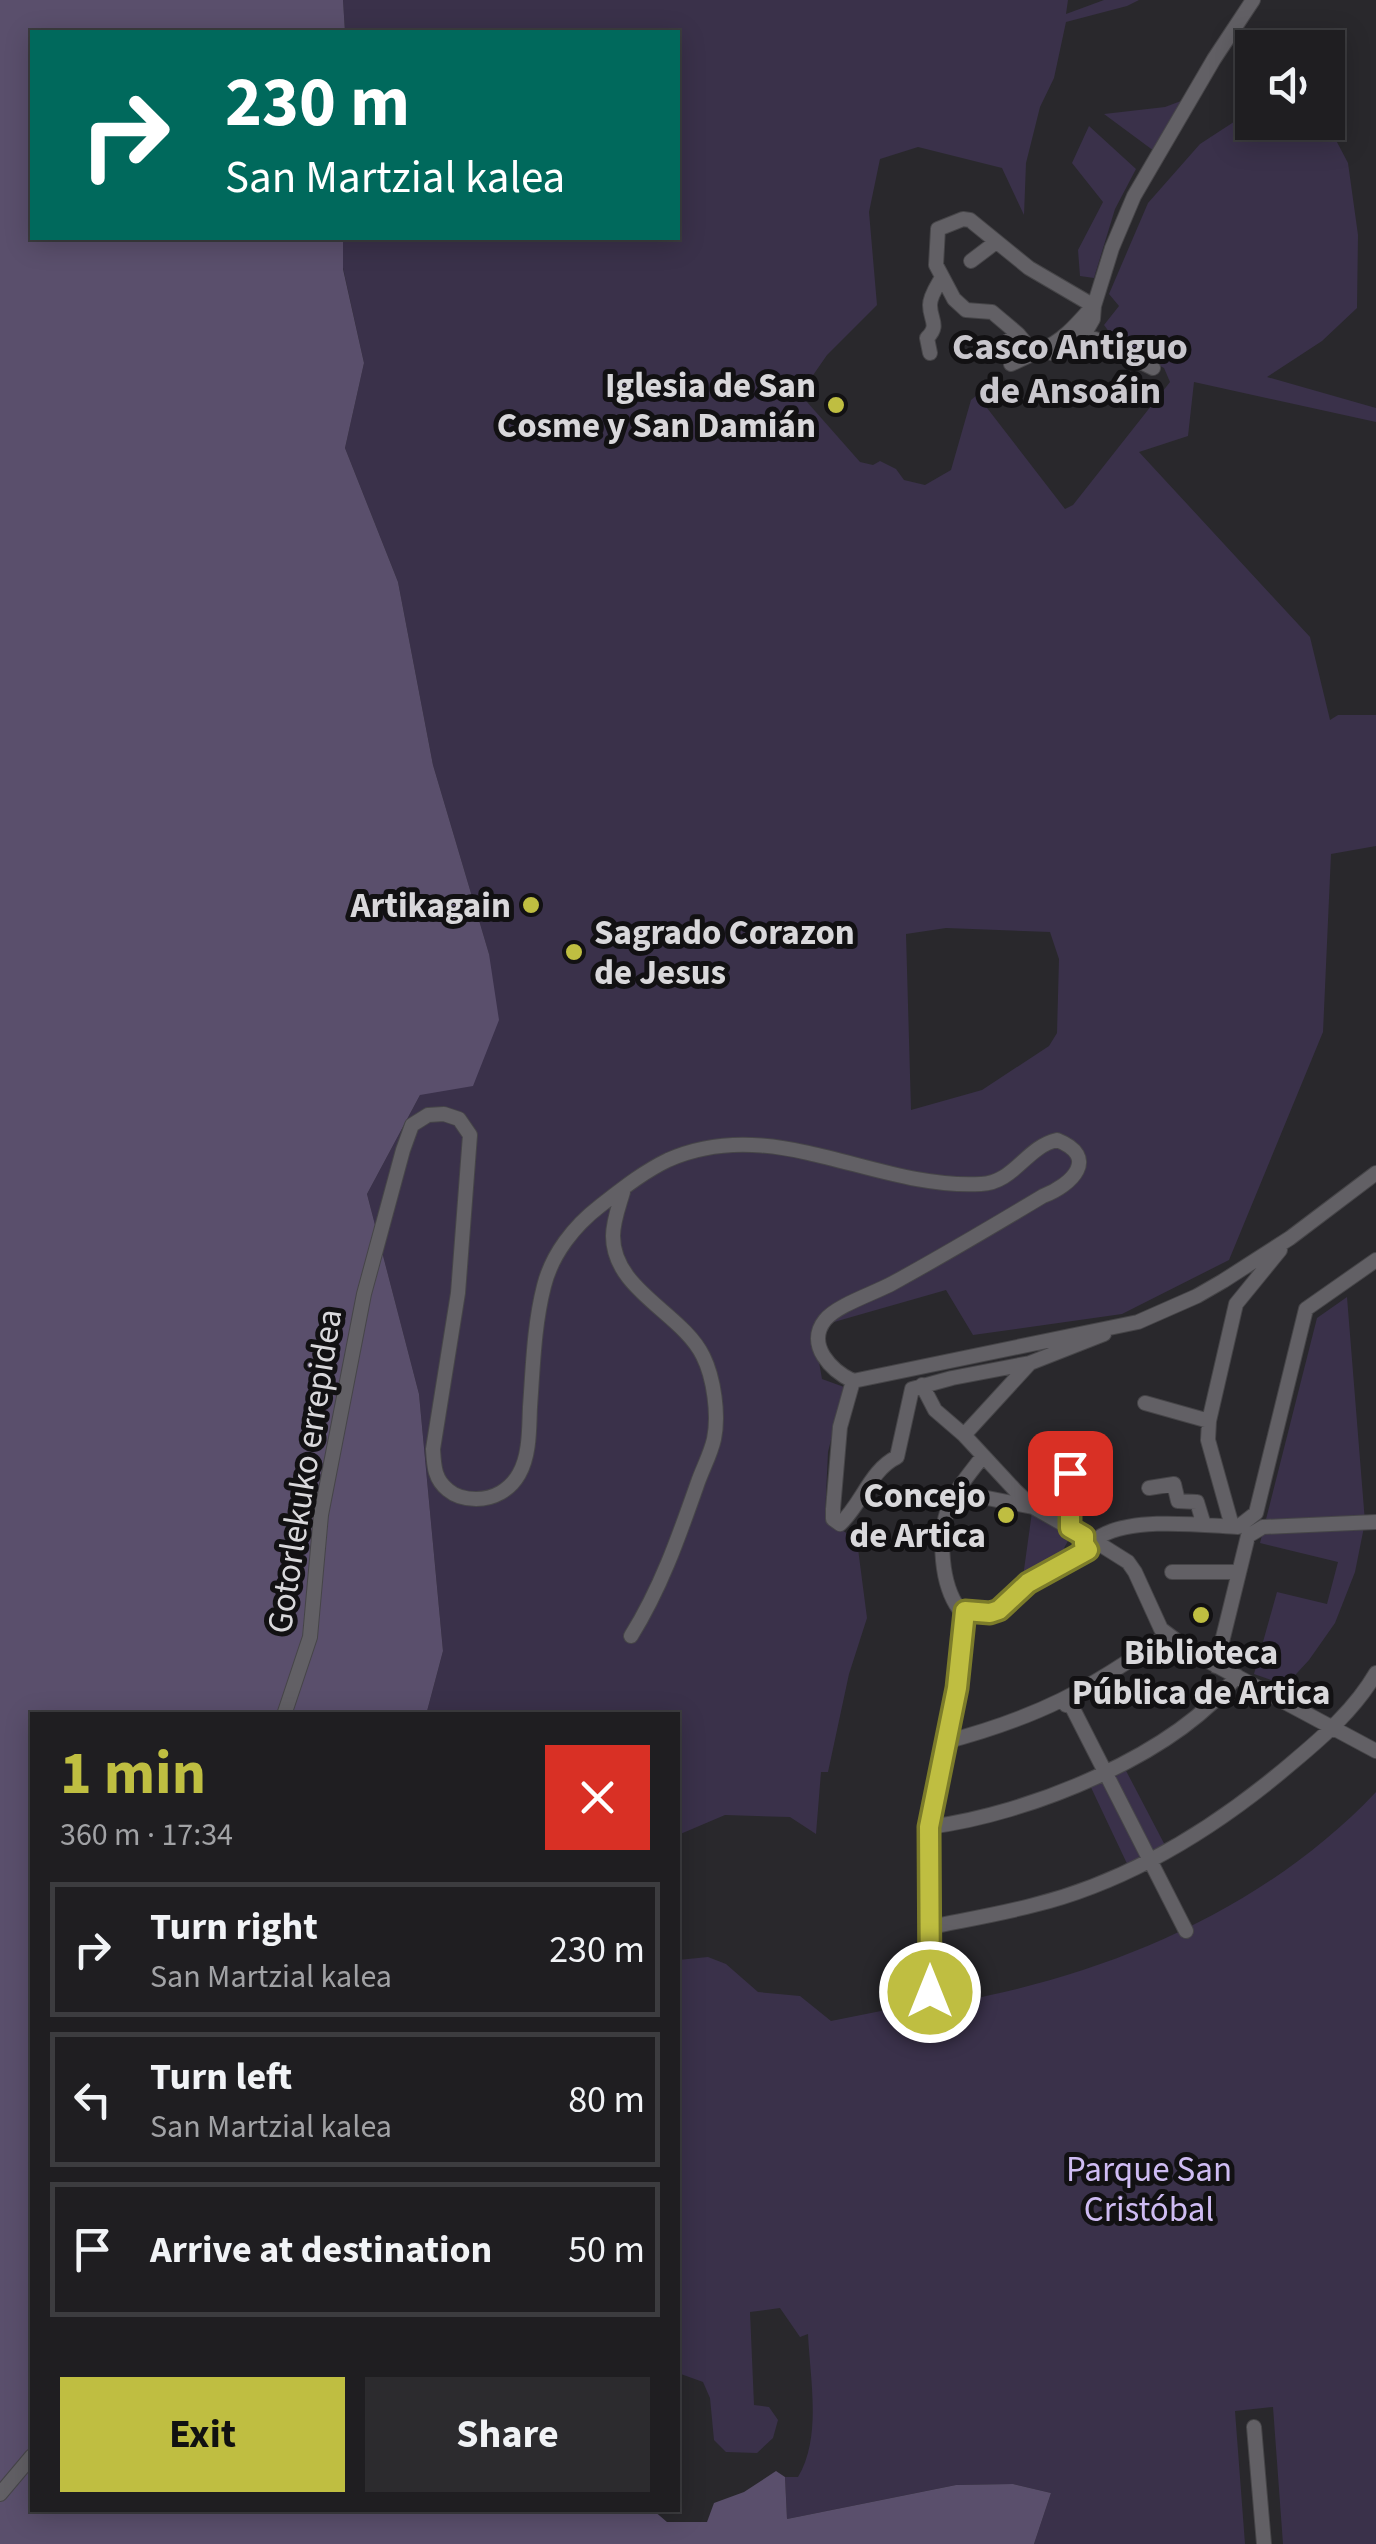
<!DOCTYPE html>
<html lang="en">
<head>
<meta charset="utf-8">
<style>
	body { margin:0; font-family:"Source Sans 3",sans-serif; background:#2c2b2e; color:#f1f3f6; height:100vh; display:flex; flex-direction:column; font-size:38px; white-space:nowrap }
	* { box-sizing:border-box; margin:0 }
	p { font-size:32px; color:#a1a2a5 }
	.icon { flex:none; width:55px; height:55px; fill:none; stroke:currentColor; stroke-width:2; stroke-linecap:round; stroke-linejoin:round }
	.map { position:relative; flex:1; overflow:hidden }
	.details { position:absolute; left:30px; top:1712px; width:650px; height:800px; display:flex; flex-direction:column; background:#1f1e21; border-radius:0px; box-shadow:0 5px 25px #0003,0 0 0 2px #3c3c3f }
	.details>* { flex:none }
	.hud { position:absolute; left:30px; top:30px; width:650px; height:210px; border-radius:0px; box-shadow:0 5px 25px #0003,0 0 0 2px #3c3c3f; background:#00695c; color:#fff; overflow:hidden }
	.controls { position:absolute; left:1235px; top:30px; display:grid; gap:20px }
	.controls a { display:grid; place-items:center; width:110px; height:110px; border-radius:0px; background:#1f1e21; box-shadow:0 5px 25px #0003,0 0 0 2px #3c3c3f; font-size:50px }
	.pin { position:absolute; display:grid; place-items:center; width:85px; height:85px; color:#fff; margin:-42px; border-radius:20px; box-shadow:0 5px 15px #0006 }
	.me { position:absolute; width:110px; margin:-55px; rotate:0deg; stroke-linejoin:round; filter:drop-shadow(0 0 8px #0008) }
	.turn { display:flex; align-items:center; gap:35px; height:210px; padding:0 30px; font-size:45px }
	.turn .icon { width:130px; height:130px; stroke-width:2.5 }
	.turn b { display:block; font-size:70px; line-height:85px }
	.round { display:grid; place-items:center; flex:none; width:105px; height:105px; border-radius:0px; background:#2c2b2e }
	.overview { display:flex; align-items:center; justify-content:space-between; height:170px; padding:0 30px }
	h1 { font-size:60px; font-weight:700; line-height:75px; color:#bfbe41 }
	.primary-button { display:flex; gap:20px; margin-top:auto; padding:20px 30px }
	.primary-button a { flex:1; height:115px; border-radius:0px; background:#bfbe41; color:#111; font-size:40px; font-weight:700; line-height:115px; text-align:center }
	.primary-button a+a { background:#2c2b2e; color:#f1f3f6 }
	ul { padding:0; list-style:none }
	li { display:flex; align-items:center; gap:30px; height:135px; margin:0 20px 15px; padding:0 10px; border:5px solid #3c3c3f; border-radius:0px }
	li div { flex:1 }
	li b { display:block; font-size:38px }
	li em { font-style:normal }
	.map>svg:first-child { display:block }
</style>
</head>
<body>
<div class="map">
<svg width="1376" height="2544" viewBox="0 0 1376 2544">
	<rect width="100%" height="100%" fill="#29282c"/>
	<path fill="#3a314a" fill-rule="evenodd" d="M343,0H1068L1066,14L1104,0H1139L1127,6L1066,22L1054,78L1040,107L1026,163L1024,215L1002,168L918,147L880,159L869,212L877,305L827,355L800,394L860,462L873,465L880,461L896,469L904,480L925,485L951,470L971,400L977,395L1065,509L1073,505L1170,382L1164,368L1118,344L1104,325L1119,306L1109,294L1148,203L1200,144L1246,114L1252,115V122L1328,125L1348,163L1358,235L1357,308L1322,341L1267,377L1376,408V422L1194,382L1188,436L1139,452L1310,637L1330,720L1338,715H1376V846L1331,854L1323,1032L1229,1260L1122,1314L973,1335L946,1290L813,1328L822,1379L844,1387L828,1452L825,1517L857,1541L867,1618L849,1674L828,1772H821L816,1834L790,1817L725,1815L678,1835V1715H426L443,1651L419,1394L367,1194L420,1095L489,954L433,765L398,582L345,448L364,363L343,268V238H678V32H345ZM946,928L1050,932L1059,959L1057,1033L1049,1046L982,1090L911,1110L906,934Z
		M1181,101L1154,151L1104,114L1165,107Z
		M1089,126L1136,169L1115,209L1094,278L1080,276L1078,250L1103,202L1072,163Z
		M1347,1297L1365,1522L1355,1572L1335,1623L1309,1660L1286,1685L1254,1674L1277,1592L1327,1604L1338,1562L1260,1543L1317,1318Z
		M1032,1512L1068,1532L1064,1537L1068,1541L1064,1548L1071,1554L1023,1577Z
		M1122,1763L1168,1851L1130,1870L1087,1779Z
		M1376,1792V2544H1283L1273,2407L1235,2411L1245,2544H1034L1051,2493L1013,2484L956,2485L787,2519L785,2477H798C822,2437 810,2379 808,2334L800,2337L780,2308L750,2312L754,2405L769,2407L778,2420L773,2438L757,2453L726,2452L714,2440L710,2398L703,2382L678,2373V1960L708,1957L726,1964L758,1992L800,1996L831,2021L911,2005C927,2012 968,2000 986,1996C1130,1966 1274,1900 1376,1792Z"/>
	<path fill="#5a4f6c" d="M0,0H343L345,32H32V238H343V269L364,363L345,448L398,582L433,765L489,954L499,1020L473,1086L420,1095L367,1194L419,1394L443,1651L426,1715H32V2510H653L667,2522H707L714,2503L744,2492L776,2471L785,2477L787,2519L956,2485L1013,2484L1051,2493L1034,2544H0Z"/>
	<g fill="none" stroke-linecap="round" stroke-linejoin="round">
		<defs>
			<path id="minor" d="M971,261L996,242
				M1018,334L992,312L966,310L954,299L936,265L938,229L963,219L970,220L1029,268L1094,306
				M1076,345L1095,339L1153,368
				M930,353L927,338C940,325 930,320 930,305C930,296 937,286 941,279
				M989,354L1018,334L1027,345L1041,350C1063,341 1077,324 1093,306
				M1011,364L1041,350L1052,353L1070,350L1085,333L1093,319L1094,306L1112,248L1134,196L1214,59L1253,0
				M623,1192C619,1206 613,1221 613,1236C613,1290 682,1313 703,1356C714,1378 719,1415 714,1439C711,1453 703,1468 698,1482C679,1536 661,1588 631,1636
				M853,1381L840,1427L833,1509V1519L840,1524C862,1504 870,1470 897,1457L912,1389L952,1378L1030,1363L1104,1334
				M922,1385L935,1410L964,1435L1015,1490L1033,1507L1084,1536
				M1145,1403L1209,1421
				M964,1435L1030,1363
				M983,1456C971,1472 955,1490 948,1509C938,1538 941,1584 959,1609L989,1613L999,1610L1028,1583L1088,1550
				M1068,1467L1072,1485L1070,1528
				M1149,1488L1174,1484L1178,1501L1197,1502L1204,1525
				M957,1492L1033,1507
				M1232,1526L1208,1440L1209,1421L1236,1304L1280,1250
				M1101,1536C1134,1517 1200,1525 1238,1527L1256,1513L1306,1309L1376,1260
				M1101,1545L1128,1562L1135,1572L1161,1629L1193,1653L1376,1751
				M1172,1572H1239
				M1216,1666L1248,1536L1263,1527L1376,1522
				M1063,1701L1066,1705L1070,1703L1186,1931
				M284,1715L310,1637L321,1515L364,1294L403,1150L412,1125L428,1115L444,1114L459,1119L470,1135L458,1293L433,1449C434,1465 434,1479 448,1490C455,1496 466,1499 476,1499C494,1499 510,1490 519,1474C530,1455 529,1428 530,1407C533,1366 534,1325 544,1286C552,1254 574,1226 600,1206C622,1189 643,1172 668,1160C774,1113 874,1190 981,1184C1014,1183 1026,1147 1057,1140C1100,1157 1072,1185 1043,1196C993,1226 944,1255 893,1283C875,1293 837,1305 825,1320C805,1345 832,1371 853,1381L1138,1322L1197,1296L1223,1281L1290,1238L1376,1173
				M945,1742C1036,1718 1090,1690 1166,1635
				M929,1827C1029,1814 1174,1756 1237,1676
				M930,1927C964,1920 1000,1914 1034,1905C1131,1881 1218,1826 1293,1762C1324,1736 1355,1709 1376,1673
				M930,1992L929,1827L957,1688L965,1611
				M1254,2427L1264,2544
				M0,2494L32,2456"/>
		</defs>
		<use href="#minor" stroke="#464548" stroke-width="16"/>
		<use href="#minor" stroke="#626065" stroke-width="14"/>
	</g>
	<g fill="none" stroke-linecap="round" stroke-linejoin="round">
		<defs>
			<path id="route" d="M930,1992L929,1827L957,1688L965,1611L990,1613L999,1610L1028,1583L1088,1550L1084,1544V1536L1070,1528V1473"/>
		</defs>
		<use href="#route" stroke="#7c7c2a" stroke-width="25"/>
		<use href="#route" stroke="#bfbe41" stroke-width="18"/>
	</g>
	<g fill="#bfbe41" stroke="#121113" stroke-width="4">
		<circle cx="836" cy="405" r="10"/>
		<circle cx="531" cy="905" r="10"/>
		<circle cx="574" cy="952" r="10"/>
		<circle cx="1006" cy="1515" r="10"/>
		<circle cx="1201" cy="1615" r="10"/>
	</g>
	<g text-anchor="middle" stroke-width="10" stroke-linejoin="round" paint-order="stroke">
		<g font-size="35" font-weight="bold" fill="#d9d8db" stroke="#121113" text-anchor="end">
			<text x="816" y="397">Iglesia de San<tspan x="816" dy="40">Cosme y San Damián</tspan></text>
			<text x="511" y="917">Artikagain</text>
			<text x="594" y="944" text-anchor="start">Sagrado Corazon<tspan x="594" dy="40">de Jesus</tspan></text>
			<text x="986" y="1507">Concejo<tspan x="986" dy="40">de Artica</tspan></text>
			<text x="1201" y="1664" text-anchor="middle">Biblioteca<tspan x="1201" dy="40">Pública de Artica</tspan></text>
		</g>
		<g font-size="35" fill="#d9d8db" stroke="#121113">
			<text transform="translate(304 1471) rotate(-81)" y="12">Gotorlekuko errepidea</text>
		</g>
		<g font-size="35" fill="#cfbcf3" stroke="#121113">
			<text x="1149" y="2181">Parque San<tspan x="1149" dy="40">Cristóbal</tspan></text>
		</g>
		<g font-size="38" font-weight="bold" fill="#c9c7cd" stroke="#121113">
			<text x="1070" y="359">Casco Antiguo<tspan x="1070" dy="44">de Ansoáin</tspan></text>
		</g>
	</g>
</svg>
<div class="controls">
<a><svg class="icon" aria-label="sound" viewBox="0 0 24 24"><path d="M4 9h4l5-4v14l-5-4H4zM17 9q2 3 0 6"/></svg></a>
</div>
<div class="pin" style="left:1070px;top:1473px;background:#d93025"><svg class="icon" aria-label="arrive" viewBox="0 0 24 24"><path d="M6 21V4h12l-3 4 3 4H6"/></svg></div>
<svg class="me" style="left:930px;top:1992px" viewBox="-20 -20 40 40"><circle r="17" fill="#bfbe41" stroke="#fff" stroke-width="3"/><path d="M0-11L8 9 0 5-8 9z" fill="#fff"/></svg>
<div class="hud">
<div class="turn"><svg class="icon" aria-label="right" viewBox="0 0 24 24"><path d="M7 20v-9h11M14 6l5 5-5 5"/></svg><div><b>230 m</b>San Martzial kalea</div></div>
</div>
<section class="details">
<div class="overview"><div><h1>1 min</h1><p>360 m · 17:34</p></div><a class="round" style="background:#d93025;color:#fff"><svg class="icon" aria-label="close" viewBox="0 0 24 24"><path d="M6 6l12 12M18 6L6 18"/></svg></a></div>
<ul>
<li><svg class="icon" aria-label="right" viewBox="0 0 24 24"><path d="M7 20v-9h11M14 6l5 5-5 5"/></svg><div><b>Turn right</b><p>San Martzial kalea</p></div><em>230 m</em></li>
<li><svg class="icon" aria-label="left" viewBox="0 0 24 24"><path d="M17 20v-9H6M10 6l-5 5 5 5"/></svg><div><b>Turn left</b><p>San Martzial kalea</p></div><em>80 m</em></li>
<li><svg class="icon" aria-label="arrive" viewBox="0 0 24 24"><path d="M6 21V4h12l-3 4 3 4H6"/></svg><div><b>Arrive at destination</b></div><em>50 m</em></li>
</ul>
<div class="primary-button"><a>Exit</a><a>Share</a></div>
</section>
</div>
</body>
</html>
